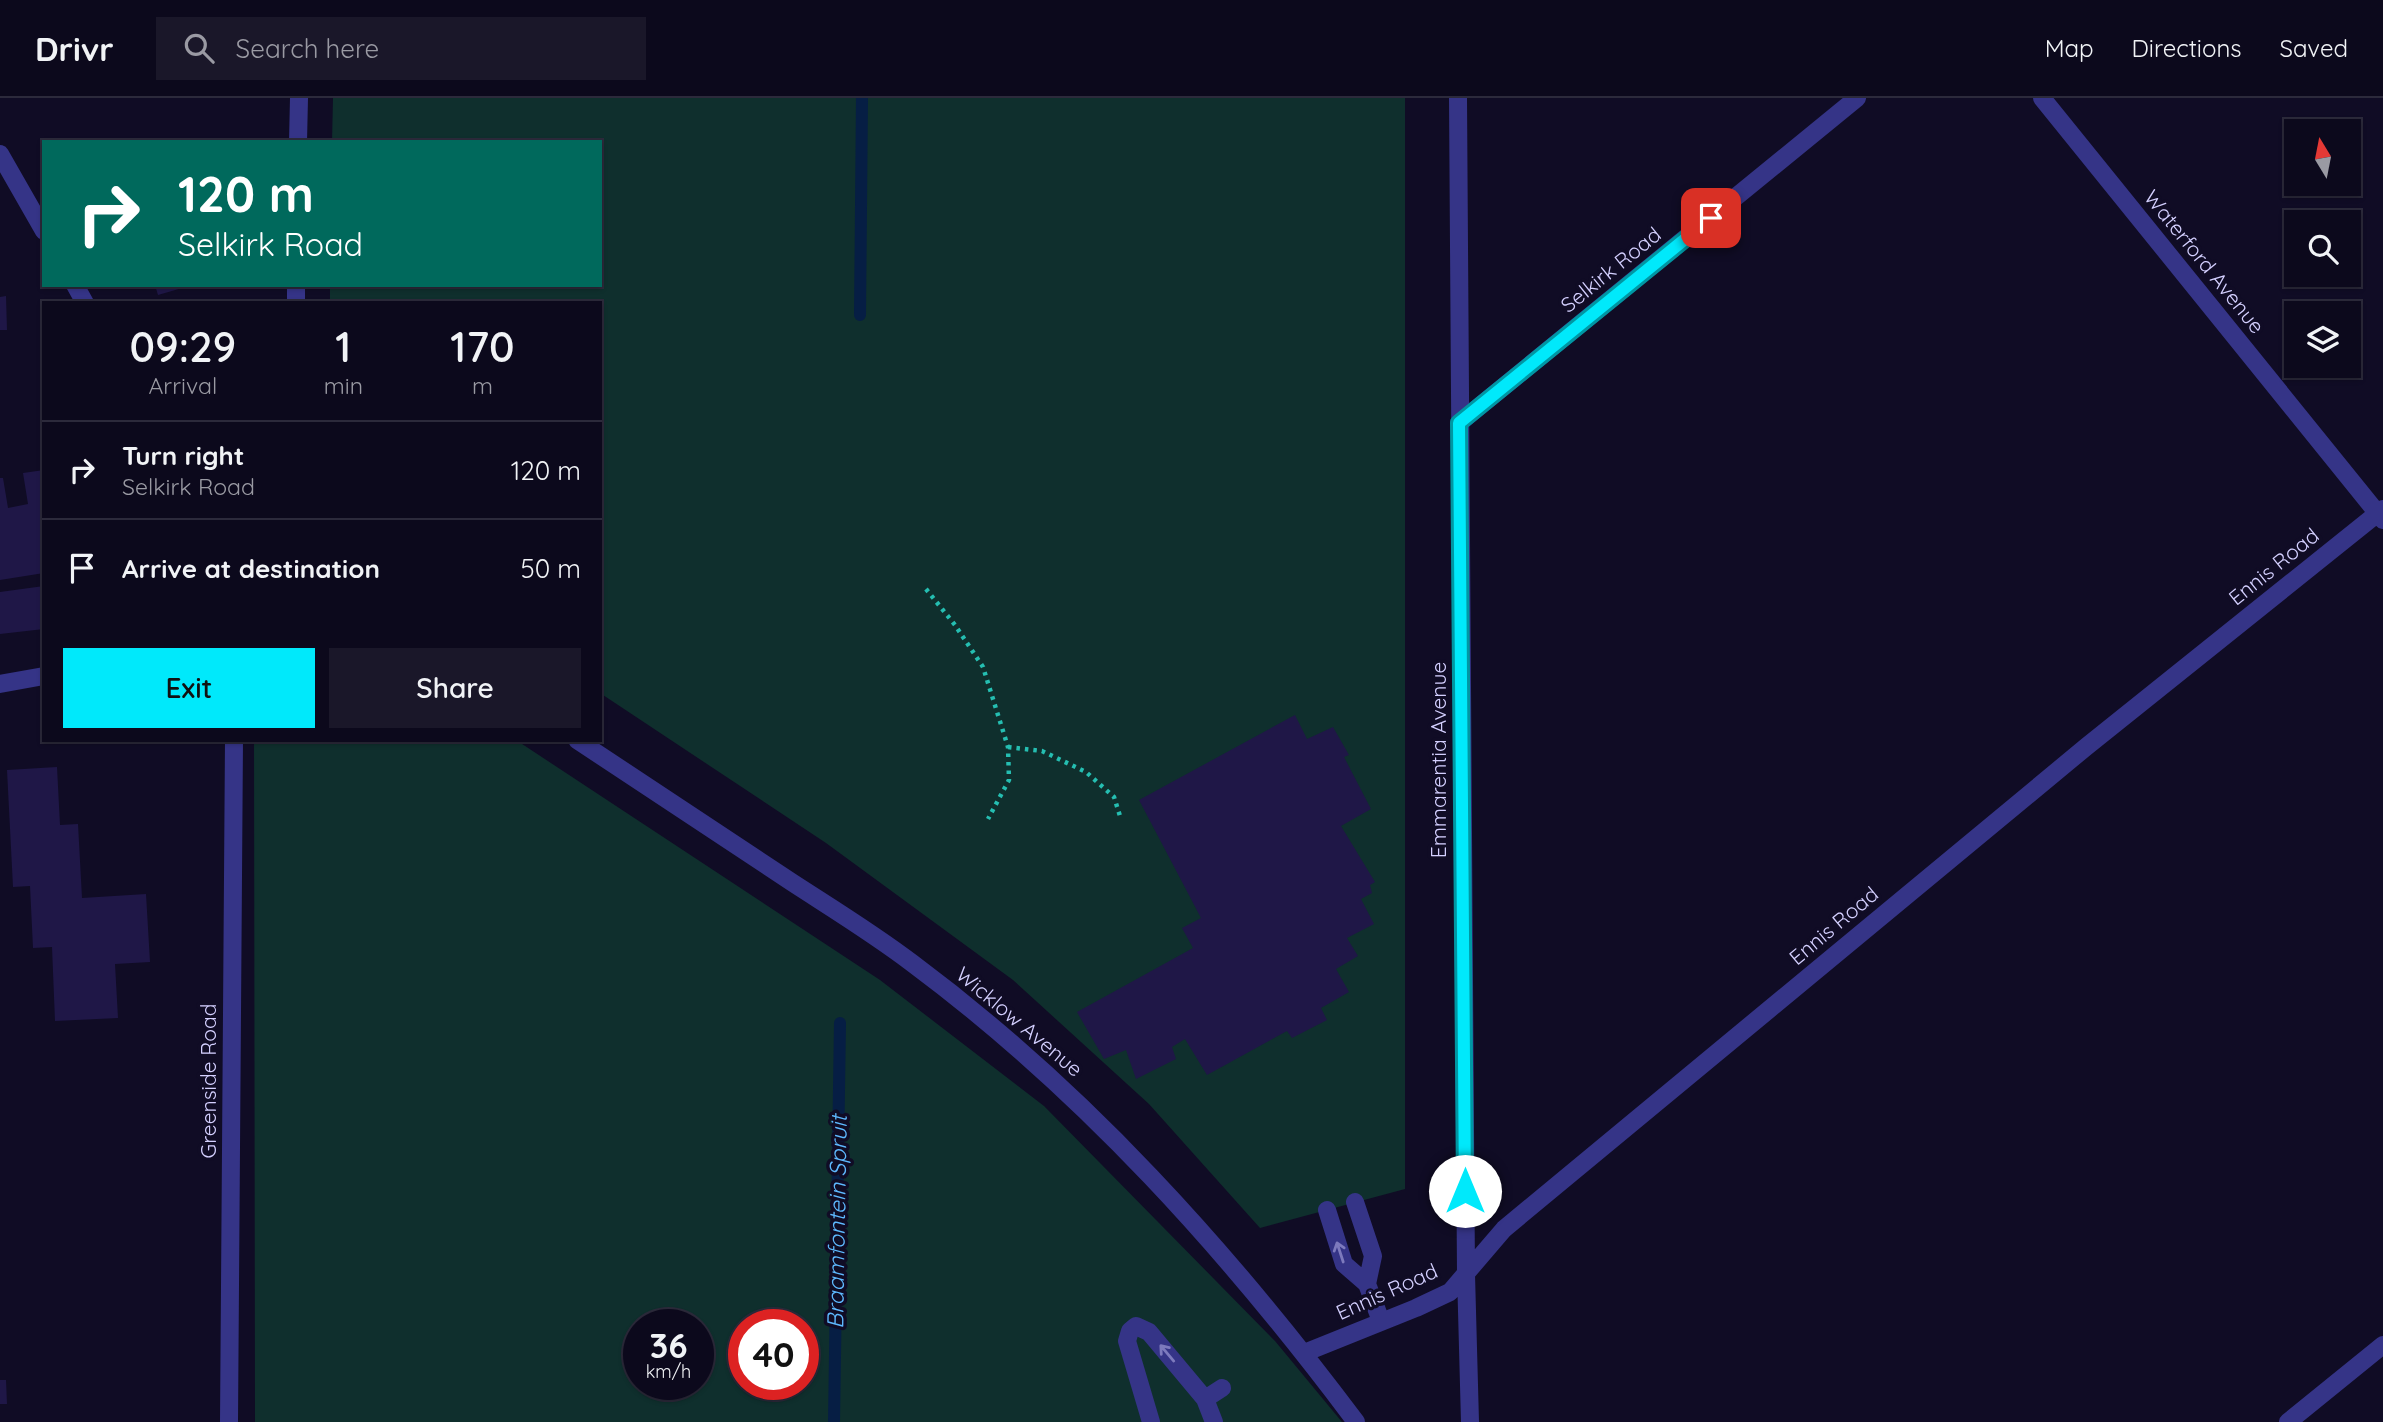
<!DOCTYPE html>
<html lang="en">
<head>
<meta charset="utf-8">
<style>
	body { margin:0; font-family:Quicksand,sans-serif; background:#1a1729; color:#f1f3f6; height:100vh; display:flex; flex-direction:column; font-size:26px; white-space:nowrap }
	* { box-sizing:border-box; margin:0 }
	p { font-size:23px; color:#9a9aa3 }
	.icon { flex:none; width:38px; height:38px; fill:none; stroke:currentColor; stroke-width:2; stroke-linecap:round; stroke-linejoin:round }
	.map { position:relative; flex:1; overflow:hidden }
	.panel { position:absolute; left:42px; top:203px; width:560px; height:441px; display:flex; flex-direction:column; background:#0c091c; border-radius:0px; box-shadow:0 2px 5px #0004,0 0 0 2px #2c2a3b }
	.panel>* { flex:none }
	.top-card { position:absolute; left:42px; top:42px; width:560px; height:147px; border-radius:0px; box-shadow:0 2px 5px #0004,0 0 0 2px #2c2a3b; background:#00695c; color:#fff; overflow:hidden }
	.needle { width:46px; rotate:350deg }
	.fabs { position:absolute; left:2284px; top:21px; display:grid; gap:14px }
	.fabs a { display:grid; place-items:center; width:77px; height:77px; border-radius:0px; background:#0c091c; box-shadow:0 2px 5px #0004,0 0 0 2px #2c2a3b; font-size:35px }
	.speed { position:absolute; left:623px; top:1211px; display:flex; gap:14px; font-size:35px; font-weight:700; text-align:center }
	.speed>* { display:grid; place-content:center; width:91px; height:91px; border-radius:50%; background:#0c091c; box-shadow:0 2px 5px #0004,0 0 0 2px #2c2a3b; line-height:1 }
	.speed small { font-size:18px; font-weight:400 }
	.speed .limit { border:10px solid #d22; background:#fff; color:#111 }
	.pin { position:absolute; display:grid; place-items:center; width:60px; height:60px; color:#fff; margin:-30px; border-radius:14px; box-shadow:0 4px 10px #0006 }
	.me { position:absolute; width:77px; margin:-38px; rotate:0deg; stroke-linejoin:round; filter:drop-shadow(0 0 5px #0008) }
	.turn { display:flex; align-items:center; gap:24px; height:147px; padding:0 21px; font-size:32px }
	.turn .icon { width:91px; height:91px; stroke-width:2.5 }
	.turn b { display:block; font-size:49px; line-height:60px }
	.eta { display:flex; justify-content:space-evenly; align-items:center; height:119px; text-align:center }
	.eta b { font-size:42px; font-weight:600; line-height:49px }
	.action { display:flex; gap:14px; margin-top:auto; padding:14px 21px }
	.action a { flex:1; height:80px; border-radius:0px; background:#00e9fb; color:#111; font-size:28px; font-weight:600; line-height:80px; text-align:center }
	.action a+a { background:#1a1729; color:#f1f3f6 }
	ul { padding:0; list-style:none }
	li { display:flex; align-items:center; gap:21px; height:98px; padding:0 21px; border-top:2px solid #2c2a3b }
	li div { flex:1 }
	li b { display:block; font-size:26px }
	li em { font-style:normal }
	header { display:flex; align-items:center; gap:42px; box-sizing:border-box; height:98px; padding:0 35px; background:#0c091c; border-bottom:2px solid #2c2a3b }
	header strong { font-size:33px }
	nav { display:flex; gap:38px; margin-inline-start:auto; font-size:24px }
	.search { width:490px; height:63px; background:#1a1729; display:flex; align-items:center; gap:18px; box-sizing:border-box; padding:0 24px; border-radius:0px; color:#9a9aa3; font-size:26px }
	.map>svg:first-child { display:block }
</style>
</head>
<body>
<header>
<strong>Drivr</strong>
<div class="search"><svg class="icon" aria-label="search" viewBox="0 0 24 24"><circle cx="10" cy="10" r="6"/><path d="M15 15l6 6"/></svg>Search here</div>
<nav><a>Map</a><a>Directions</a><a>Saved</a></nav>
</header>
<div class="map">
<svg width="2383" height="1324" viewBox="0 0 2383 1324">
	<rect width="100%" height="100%" fill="#100c25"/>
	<path fill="#0f2f2d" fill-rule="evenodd" d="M333,0H1405V1091L1260,1130L1149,1006L1013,882L826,745L600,595V205H330V187H600V44H332Z
		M254,642H516L880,882L1044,1008L1275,1243L1342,1324H255ZM639,1227H698V1286H639ZM744,1227H803V1286H744Z"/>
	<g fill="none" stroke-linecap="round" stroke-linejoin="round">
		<path stroke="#061e44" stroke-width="12" d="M860,217L862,0
			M834,1324L840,925"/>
	</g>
	<path fill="#1f1747" d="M155,187H189V188L158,197Z
		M6,198L7,232H0V199Z
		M44,372V475L0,482V380H3L8,410L28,406L23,375Z
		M44,488V531L0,536V494Z
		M1295,617L1307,641L1333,629L1349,657L1344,659L1371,711L1341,728L1375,784L1370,787L1372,795L1361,801L1374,826L1347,840L1358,858L1336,871L1349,894L1321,910L1327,922L1292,940L1287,933L1207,977L1185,941L1172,949L1176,961L1136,981L1126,952L1104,961L1077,914L1193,850L1182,830L1201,820L1139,702Z
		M57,669L60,727L78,726L82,800L146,796L150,864L115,866L118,920L55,923L52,849L33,850L30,788L13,789L7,672Z
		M0,1282H6L7,1306H0Z"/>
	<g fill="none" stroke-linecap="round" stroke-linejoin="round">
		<path stroke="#25beb1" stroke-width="4.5" stroke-dasharray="3.5 5" stroke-linecap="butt" d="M926,491L955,527L983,569L1008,649L1009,682L988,721
			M1008,649L1042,653L1086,674L1114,699L1120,718"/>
		<path stroke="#353487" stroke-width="18" d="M1458,0L1466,1176L1470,1324
			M2042,0L2383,422
			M298,44L299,0
			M0,56L44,133
			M75,187L85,205
			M296,205V187
			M1459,325L1857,0
			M0,586L44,578
			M577,642C649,690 721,738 793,785C833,811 874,836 912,865C1084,993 1228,1153 1356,1324
			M1355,1104L1373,1158L1367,1186
			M1327,1112L1344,1166L1367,1186L1381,1223
			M1304,1255L1416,1210L1450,1194L1504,1131L2086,649L2383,411
			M1205,1301L1222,1290
			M229,1324L234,642
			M1151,1324L1127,1243L1130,1233L1136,1228L1149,1234L1205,1301L1214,1324
			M2288,1324L2383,1247"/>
	</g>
	<defs><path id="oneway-shaft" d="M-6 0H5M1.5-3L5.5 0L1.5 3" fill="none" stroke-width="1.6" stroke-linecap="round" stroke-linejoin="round" transform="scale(1.75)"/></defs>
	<g stroke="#7d7abd">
		<use href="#oneway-shaft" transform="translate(1340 1154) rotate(-108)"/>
		<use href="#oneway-shaft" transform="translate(1167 1255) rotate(-130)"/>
	</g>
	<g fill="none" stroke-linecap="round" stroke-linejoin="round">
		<defs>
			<path id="route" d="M1465,1093L1459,325L1711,120"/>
		</defs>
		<use href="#route" stroke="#0097a3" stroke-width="18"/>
		<use href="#route" stroke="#00e9fb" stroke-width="12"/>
	</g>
	<g text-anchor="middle" stroke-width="7" stroke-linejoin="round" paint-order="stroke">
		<g font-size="21" fill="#d4d0ff" stroke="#100c25">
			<text transform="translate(2204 164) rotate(51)" y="7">Waterford Avenue</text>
			<text transform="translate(1611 172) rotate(-39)" y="7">Selkirk Road</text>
			<text transform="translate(2274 469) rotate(-39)" y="7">Ennis Road</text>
			<text transform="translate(1439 662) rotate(-90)" y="7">Emmarentia Avenue</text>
			<text transform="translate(1834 828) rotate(-40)" y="7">Ennis Road</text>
			<text transform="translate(1019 924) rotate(40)" y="7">Wicklow Avenue</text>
			<text transform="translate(209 983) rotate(-90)" y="7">Greenside Road</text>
			<text transform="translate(1387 1194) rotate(-24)" y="7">Ennis Road</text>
		</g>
		<g font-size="23" font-style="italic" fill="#5eb9ff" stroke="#100c25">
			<text transform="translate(837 1124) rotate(-89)" y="8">Braamfontein Spruit</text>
		</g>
	</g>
</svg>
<div class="fabs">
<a><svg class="needle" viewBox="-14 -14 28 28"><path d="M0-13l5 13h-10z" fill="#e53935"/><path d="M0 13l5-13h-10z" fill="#9a9aa3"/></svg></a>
<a><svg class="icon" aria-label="search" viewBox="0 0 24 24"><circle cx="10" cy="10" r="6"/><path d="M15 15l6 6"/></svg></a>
<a><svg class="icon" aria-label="layers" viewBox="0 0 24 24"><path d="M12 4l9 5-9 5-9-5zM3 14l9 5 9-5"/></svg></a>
</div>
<div class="speed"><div>36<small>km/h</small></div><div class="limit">40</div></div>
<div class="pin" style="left:1711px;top:120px;background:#d93025"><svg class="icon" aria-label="arrive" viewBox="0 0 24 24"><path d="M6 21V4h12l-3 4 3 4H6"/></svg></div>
<svg class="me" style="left:1465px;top:1093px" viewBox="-20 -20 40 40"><circle r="19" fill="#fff"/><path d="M0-13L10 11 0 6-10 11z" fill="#00e9fb"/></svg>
<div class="top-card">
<div class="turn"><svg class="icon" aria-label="right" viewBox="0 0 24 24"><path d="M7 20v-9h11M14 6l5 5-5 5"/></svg><div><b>120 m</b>Selkirk Road</div></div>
</div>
<section class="panel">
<div class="eta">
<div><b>09:29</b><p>Arrival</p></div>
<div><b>1</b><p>min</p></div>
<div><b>170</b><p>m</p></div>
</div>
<ul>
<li><svg class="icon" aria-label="right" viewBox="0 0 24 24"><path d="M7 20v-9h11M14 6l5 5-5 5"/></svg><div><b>Turn right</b><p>Selkirk Road</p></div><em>120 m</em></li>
<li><svg class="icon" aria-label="arrive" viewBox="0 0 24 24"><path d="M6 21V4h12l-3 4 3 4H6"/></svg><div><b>Arrive at destination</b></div><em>50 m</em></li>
</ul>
<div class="action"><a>Exit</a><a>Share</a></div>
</section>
</div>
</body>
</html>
